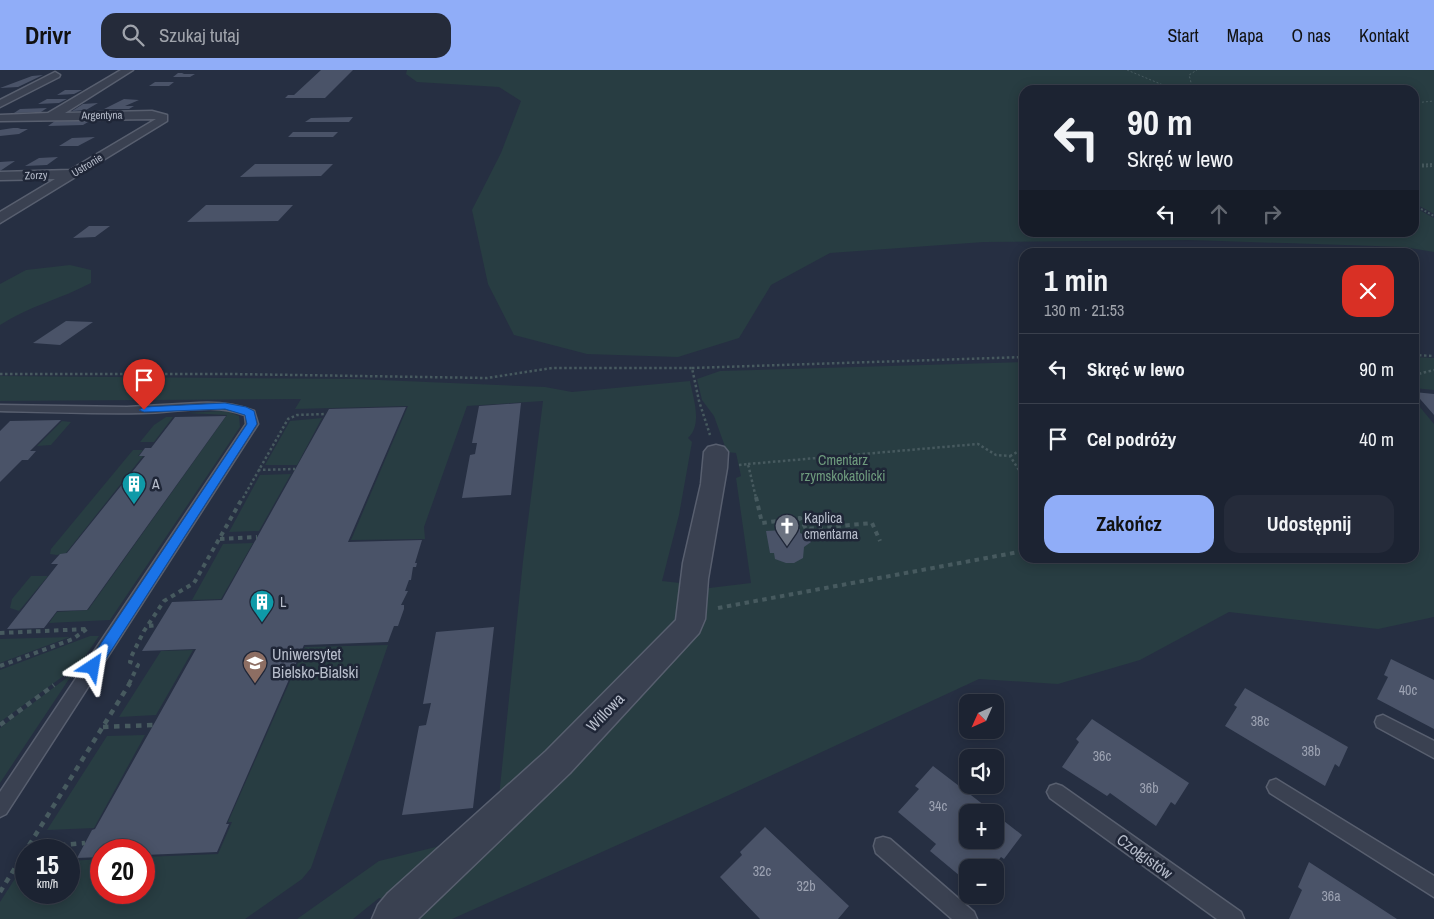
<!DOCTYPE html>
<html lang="pl">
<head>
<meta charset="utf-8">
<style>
	body { margin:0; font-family:"Archivo Narrow",sans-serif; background:#252b3a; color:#f1f3f6; height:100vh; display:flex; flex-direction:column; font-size:19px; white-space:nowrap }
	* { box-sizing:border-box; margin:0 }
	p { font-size:16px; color:#a0a4ac }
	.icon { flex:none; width:28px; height:28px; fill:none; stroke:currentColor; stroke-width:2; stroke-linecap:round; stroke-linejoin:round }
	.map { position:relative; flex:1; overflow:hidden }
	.panel { position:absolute; left:1019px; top:178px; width:400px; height:315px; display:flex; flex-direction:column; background:#1c2332; border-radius:15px; box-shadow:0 2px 12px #0003,0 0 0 1px #3a404d }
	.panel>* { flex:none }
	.banner { position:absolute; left:1019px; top:15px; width:400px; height:152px; border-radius:15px; box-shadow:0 2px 12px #0003,0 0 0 1px #3a404d; background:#1c2332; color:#f1f3f6; overflow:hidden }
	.needle { width:32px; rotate:225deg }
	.controls { position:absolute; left:959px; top:624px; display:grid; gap:10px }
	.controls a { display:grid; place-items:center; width:45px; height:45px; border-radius:10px; background:#1c2332; box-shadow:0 2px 12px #0003,0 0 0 1px #3a404d; font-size:25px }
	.speed { position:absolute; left:15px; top:769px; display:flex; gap:10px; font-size:25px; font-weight:700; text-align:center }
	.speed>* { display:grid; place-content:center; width:65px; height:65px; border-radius:50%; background:#1c2332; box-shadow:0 2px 12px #0003,0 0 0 1px #3a404d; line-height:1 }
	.speed small { font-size:12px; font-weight:400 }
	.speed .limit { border:8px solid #d22; background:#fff; color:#111 }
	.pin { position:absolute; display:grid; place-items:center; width:42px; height:42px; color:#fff; margin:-51px -21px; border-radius:50% 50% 50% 0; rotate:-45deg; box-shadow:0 0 5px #0007 }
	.pin .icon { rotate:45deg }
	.me { position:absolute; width:55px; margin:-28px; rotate:33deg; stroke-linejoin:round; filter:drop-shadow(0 0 4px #0008) }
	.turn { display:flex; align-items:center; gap:18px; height:105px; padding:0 25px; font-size:22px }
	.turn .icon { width:65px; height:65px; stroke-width:2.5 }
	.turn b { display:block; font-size:35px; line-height:42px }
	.lanes { display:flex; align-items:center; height:48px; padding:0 25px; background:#0003; justify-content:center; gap:25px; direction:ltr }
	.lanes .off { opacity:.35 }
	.round { display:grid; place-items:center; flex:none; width:52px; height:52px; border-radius:15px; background:#252b3a }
	.headline { display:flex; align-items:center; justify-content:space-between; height:85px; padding:0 25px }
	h1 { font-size:30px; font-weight:700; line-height:38px }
	.cta { display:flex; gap:10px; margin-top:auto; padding:10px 25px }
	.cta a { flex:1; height:58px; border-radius:15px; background:#90adf8; color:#111; font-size:20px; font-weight:700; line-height:58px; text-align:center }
	.cta a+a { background:#252b3a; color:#f1f3f6 }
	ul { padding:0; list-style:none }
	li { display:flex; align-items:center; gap:15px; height:70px; padding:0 25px; border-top:1px solid #3a404d }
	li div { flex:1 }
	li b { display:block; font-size:19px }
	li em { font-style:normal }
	header { display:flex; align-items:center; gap:30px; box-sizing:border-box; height:70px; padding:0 25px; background:#90adf8; color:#111 }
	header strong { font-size:24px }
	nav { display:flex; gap:28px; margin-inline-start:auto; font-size:18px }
	.search { width:350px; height:45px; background:#252b3a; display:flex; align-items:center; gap:12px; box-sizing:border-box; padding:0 18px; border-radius:15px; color:#a0a4ac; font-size:19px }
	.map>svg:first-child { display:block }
</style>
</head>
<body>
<header>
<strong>Drivr</strong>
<div class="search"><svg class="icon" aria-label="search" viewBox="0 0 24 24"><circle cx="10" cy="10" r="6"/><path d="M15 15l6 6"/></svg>Szukaj tutaj</div>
<nav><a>Start</a><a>Mapa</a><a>O nas</a><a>Kontakt</a></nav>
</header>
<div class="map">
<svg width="1434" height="849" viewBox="0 0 1434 849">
	<rect width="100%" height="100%" fill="#262f42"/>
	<path fill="#283d42" d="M407,0H1434V144L1414,133V20H1024V162H1414V137L1434,148V182L1404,177L1190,170L984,172L830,183L771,215L739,268L678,287L587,284L514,265L488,214L472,140L501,83L521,31L499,17L417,12L406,4Z
		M70,195L91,200V213C61,229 29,236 0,255V214L26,200Z
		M1414,287L1434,288V320L1414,318Z
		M1024,292V488H1414V330L1434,354V547L1378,559L1229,542L1140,590L1058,614L979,609L727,726L452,849H408L564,694L701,519L751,513L736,408L741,406L736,383L727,382L714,346L702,330L697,309L720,301Z
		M0,306L356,309L545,317L572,322L690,311C693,328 703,354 688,368L692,372L679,445L662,511L680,513C685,531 689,542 679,559L554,687L393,831L379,828L353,849H297L379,791L444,775L498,737L523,491L543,331L467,336L424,457L425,469L351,470L408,336L295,339L301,329L0,331Z
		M220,341L229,342L239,346L240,357L110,550L49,553L57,542L88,540L227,345L187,343Z
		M166,347H173L154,372H140L154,355Z
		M322,348L297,395H265L290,351Z
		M62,351L71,352L51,375L37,376Z
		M133,380H143L138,386H143L66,483L57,485L50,484L51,479Z
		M291,404L259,461L229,462L260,405Z
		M253,473L221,529L192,530L223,474Z
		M31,506H48L19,541L10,538L12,529Z
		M90,566H99L80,594L0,652V600Z
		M70,567L0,593V569Z
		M388,575L311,798L302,809L245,849H0V832L25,793L26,822H69V791L101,789V822H144V787L218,784L232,752H228L305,577Z
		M193,580L156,645L119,647L161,581Z
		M73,603L0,713V658Z
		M145,665L94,758L47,760L107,666Z"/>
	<path fill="#4a5368" d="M321,0H353L325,28H285L288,25H294Z
		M178,3H184L182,4H195L190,7H173Z
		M43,5L18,17L0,18L32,6Z
		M155,12H174L169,16H149Z
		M65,20H82L74,24L57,25Z
		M47,29H67L59,33L38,34Z
		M124,29L139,30L125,36H134L129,39H104Z
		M98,33L86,40L72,41L83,34Z
		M47,38L41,42L14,43L20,39Z
		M353,47L349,52H305L311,48Z
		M93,49L83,55L48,56L55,51Z
		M13,58H21L18,59H28L19,64L0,66V60Z
		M293,62H338L333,67H288Z
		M95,67L78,76H59L72,68Z
		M58,87L47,95L25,96L39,88Z
		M15,91L0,101V92Z
		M255,94H333L321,106L240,107Z
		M206,135H293L278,151L187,152Z
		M89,156H110L95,167L73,168Z
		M66,251L93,252L60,275L33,273Z
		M1414,322L1434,324V345Z
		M521,333L511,425L462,428L470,385L475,384L477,373H472L479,336Z
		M406,337L348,472L422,470L415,493H417L416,497H413L411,510H409L405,521H408L401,535H404V539L398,556H394L388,572L304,575L226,754H229L217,782L144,785V780H101V787L77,788L92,760L95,759L196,579L142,581L172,532L222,530L329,339Z
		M226,346L87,540L57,541L44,558L7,559L58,494H51L60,484L67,483L145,386H139L145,378H151L175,347Z
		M61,350L30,381H36L28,390H22L0,412V361L10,351Z
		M800,459V463L810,468L811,472L804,477L803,488L794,493H786L775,489L774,483H770L766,461Z
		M494,557L473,738L402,745L419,656L426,655L431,633L423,634L436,562Z
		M1391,589L1434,610V659L1377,629L1388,607L1384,605Z
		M1245,618L1348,677L1339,697L1335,694L1325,716L1225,656L1237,637L1234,635Z
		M1092,649L1189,713L1175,735L1171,732L1156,756L1110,723L1107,726L1062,697L1079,672L1076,669Z
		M933,696L993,742H968V770H995V744L1022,765L1004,789L1001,787L992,798H968L967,804L960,806L930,781L936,774L898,742L919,719L915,716Z
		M765,757L849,836L838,849H760L720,807L742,785L740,782Z
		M1309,792L1371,832L1397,849H1289L1302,820L1298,817Z"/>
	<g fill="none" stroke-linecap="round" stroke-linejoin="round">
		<defs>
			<path id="lane" d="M199,333C218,332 236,334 254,341L258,354L6,744L0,747V722L246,354L245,345C212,332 176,343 142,343C95,344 47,342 0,341V335L127,337Z
				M1383,645L1434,671V688L1377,657L1375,652L1377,647Z
				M1276,709L1434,806V827L1270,723L1267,717L1270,711Z
				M1056,714L1062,716L1241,842L1244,849H1217L1050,728L1047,722L1050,716Z
				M883,767L890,769L974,842L977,849H952L876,783L874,776L876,769Z"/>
			<path id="street" d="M121,0H133L65,43L152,41L167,45V51L0,153V142L55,109L0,110V102L70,100L156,49L0,51V45L48,43Z
				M55,2L60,5L59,7L0,37V30Z
				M716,375L724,377L728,382L727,398L708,509L705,549L699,563L570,703L418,849H372L378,835L388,823L546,681L676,550L683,493L701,414L704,382L708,377Z"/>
		</defs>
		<use href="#lane" stroke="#585f6f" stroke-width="3"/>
		<use href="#street" stroke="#585f6f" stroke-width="3"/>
		<path stroke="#475a5f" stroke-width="1" stroke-dasharray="2 2" stroke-linecap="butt" d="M1127,0L1175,20
			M1193,20L1189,5L1197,0
			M1414,33L1434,31"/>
		<path stroke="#475a5f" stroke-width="2" stroke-dasharray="2 2" stroke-linecap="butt" d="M1414,95L1434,94
			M1414,97L1434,96
			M1414,135L1434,146"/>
		<path stroke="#475a5f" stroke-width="2.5" stroke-dasharray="2.5 2.5" stroke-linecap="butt" d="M1414,285L1434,286
			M692,298L1024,287
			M0,304H232L487,308L552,298H692L699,331L710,365
			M1414,305L1434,300
			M1010,386L1021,380L1023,374L1021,371L1024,370
			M748,394L978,374L996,385L1010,386L1024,408
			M739,395L748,394L756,428
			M258,400L295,399
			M243,428L288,349L297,345L326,344"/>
		<path stroke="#475a5f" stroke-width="4" stroke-dasharray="4.5 4.5" stroke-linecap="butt" d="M756,427L762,453L800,448L806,459L872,453L880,471
			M220,469L257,467
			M718,538L1024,481
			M149,556L158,555
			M0,563L87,559
			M0,596L73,569L88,558
			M129,614L138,595L130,592L131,587L144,561L164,531L194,513L243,427"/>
		<path stroke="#475a5f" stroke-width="4.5" stroke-dasharray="5.5 5.5" stroke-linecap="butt" d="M0,655L54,615
			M103,657L153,655
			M27,778L85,773
			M0,822L130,613"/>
		<use href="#lane" fill="#3a4151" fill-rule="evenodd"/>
		<use href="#street" fill="#3a4151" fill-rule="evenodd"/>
	</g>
	<path fill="#1a73e8" stroke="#114b97" d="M225,333L246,337L254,341L257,354L98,601H88L86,597L88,593L247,354L245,345L225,339L144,342L139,340L144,337Z"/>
	<defs>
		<symbol id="building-pin" viewBox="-11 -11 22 30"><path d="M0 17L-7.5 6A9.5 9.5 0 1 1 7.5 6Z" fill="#0f9aa8" stroke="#1f2637"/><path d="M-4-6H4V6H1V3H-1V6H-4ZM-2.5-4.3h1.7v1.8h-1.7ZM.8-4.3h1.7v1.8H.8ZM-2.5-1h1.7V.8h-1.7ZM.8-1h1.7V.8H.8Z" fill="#fff"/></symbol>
		<symbol id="church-pin" viewBox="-11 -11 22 30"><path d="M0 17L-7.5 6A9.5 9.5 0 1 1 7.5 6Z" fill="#6b7280" stroke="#1f2637"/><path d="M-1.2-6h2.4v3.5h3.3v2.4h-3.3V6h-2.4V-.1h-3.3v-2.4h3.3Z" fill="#fff"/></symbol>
		<symbol id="university-pin" viewBox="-11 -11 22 30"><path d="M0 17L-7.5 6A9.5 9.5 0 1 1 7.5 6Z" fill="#8d6e63" stroke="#1f2637"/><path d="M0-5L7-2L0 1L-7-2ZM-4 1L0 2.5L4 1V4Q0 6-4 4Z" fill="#fff"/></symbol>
	</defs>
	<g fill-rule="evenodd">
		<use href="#building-pin" x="120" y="400" width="28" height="38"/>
		<use href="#church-pin" x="773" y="442" width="28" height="38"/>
		<use href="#building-pin" x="248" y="518" width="28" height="38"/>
		<use href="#university-pin" x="241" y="579" width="28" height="38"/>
	</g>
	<g text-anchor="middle" stroke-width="5" stroke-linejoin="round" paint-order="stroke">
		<g font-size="11" fill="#b7bdcb" stroke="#1f2637">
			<text transform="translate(102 45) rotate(-1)" y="4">Argentyna</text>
			<text transform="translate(87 95) rotate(-31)" y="4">Ustronie</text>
			<text transform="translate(36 105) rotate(-2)" y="4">Zorzy</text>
		</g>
		<g font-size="14" fill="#6f9c7e" stroke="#1f2637">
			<text x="843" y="395">Cmentarz<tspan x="843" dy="16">rzymskokatolicki</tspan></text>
		</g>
		<g font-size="14" fill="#b7bdcb" stroke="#1f2637" text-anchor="start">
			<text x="152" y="419">A</text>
			<text x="804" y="453">Kaplica<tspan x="804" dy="16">cmentarna</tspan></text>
			<text x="280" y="537">L</text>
		</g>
		<g font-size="14" fill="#9ca2b2">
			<text x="1408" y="625">40c</text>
			<text x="1260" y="656">38c</text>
			<text x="1311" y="686">38b</text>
			<text x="1102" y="691">36c</text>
			<text x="1149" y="723">36b</text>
			<text x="938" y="741">34c</text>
			<text x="762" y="806">32c</text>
			<text x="806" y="821">32b</text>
			<text x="1331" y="831">36a</text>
		</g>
		<g font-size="16" fill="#b7bdcb" stroke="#1f2637" text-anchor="start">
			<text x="272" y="590">Uniwersytet<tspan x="272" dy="18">Bielsko-Bialski</tspan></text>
		</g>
		<g font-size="16" fill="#b7bdcb" stroke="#1f2637">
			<text transform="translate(605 642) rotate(-46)" y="6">Willowa</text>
			<text transform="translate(1145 786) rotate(36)" y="6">Czołgistów</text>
		</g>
	</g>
</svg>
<div class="controls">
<a><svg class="needle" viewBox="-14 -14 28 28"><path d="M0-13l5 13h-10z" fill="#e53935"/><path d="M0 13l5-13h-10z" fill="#a0a4ac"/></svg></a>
<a><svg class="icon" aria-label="sound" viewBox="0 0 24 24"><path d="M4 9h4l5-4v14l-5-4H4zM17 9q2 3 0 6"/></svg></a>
<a>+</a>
<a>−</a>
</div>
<div class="speed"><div>15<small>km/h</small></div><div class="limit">20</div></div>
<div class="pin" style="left:144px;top:340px;background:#d93025"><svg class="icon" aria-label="arrive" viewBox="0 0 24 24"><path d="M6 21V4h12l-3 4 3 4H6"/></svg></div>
<svg class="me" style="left:93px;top:597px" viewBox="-20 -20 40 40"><path d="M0-17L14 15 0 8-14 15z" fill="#1a73e8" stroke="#fff" stroke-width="4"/></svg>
<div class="banner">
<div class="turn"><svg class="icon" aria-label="left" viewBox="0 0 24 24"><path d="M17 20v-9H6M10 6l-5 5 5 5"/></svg><div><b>90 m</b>Skręć w lewo</div></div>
<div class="lanes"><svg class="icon" aria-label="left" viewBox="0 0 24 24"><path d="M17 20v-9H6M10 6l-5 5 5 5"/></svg><svg class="icon off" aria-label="ahead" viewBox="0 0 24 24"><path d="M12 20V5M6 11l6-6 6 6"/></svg><svg class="icon off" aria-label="right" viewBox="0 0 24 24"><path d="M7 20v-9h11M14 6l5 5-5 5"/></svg></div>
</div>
<section class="panel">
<div class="headline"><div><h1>1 min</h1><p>130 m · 21:53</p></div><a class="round" style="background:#d93025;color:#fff"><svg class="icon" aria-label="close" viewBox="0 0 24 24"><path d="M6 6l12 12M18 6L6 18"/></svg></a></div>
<ul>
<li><svg class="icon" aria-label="left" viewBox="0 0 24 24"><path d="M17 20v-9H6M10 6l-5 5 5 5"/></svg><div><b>Skręć w lewo</b></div><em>90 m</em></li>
<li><svg class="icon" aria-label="arrive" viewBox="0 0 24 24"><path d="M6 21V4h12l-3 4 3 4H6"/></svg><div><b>Cel podróży</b></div><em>40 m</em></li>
</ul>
<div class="cta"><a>Zakończ</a><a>Udostępnij</a></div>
</section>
</div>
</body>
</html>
